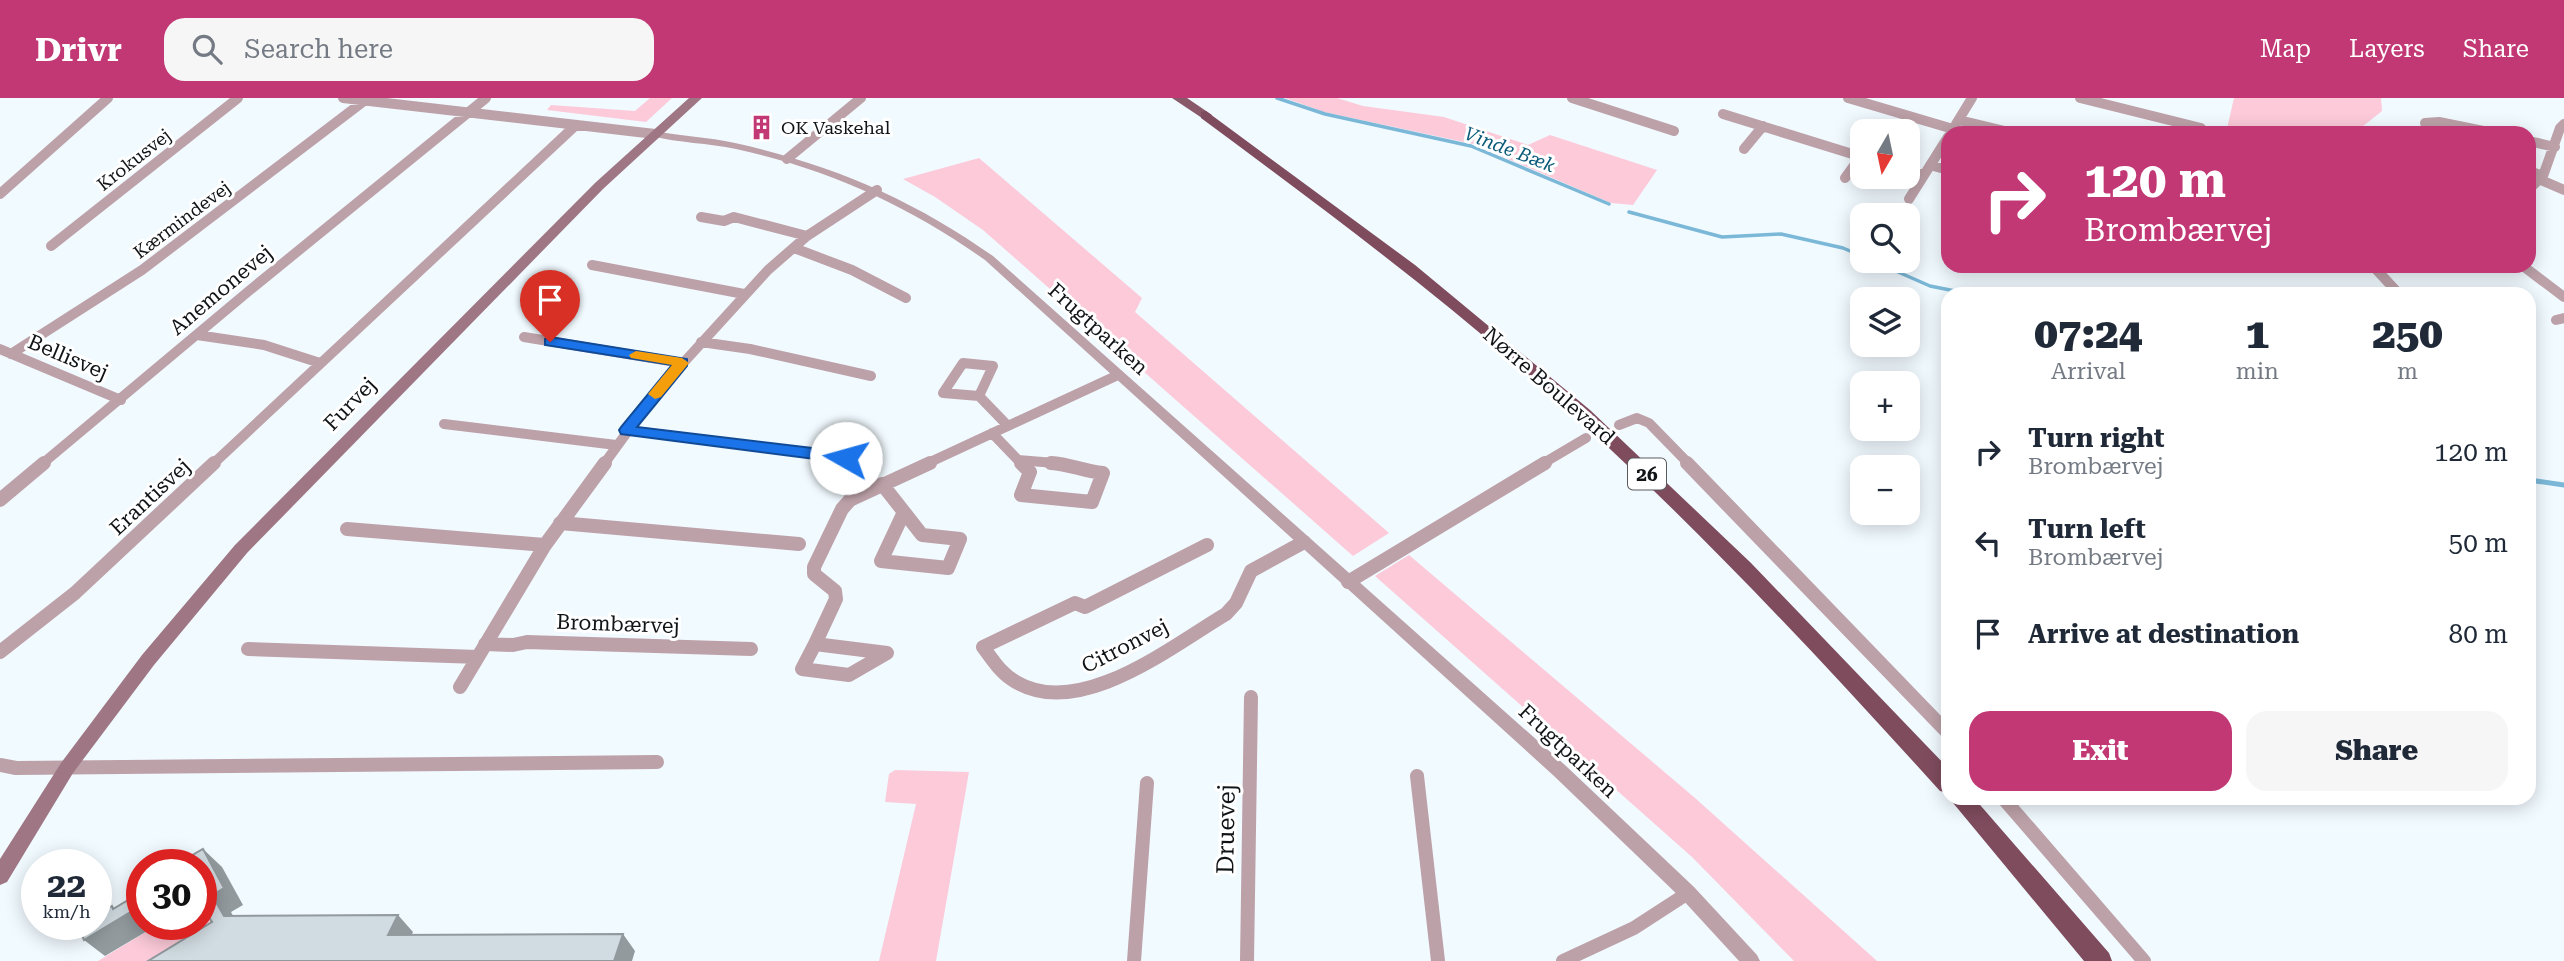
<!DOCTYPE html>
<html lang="en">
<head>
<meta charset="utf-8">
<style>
	body { margin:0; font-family:"Roboto Serif",serif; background:#f6f6f7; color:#1f2937; height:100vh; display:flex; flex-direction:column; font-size:26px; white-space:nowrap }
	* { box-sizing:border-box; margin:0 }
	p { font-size:23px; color:#747a83 }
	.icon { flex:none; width:38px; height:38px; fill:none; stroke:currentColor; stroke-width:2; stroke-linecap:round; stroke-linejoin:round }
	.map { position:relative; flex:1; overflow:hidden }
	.details { position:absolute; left:1941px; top:189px; width:595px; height:518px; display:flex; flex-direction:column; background:#fff; border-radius:21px; box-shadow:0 4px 18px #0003 }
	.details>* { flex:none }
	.banner { position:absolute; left:1941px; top:28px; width:595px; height:147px; border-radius:21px; box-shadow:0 4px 18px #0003; background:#c13874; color:#fff; overflow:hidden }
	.needle { width:46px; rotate:189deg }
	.tools { position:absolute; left:1850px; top:21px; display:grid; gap:14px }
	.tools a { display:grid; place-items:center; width:70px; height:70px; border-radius:14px; background:#fff; box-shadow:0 4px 18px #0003; font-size:35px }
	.speed { position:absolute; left:21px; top:751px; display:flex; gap:14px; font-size:35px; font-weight:700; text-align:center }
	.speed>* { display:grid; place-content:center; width:91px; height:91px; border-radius:50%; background:#fff; box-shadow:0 4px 18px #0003; line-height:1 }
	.speed small { font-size:18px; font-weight:400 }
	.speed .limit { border:10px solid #d22; background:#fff; color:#111 }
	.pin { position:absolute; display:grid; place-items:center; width:60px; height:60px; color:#fff; margin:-72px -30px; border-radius:50% 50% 50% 0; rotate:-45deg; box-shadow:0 0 7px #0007 }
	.pin .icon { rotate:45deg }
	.me { position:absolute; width:77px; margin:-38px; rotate:277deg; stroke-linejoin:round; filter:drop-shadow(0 0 5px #0008) }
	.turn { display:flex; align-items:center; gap:24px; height:147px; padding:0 28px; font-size:32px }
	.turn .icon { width:91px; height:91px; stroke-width:2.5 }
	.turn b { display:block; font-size:49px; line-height:60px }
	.eta { display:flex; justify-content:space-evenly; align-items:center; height:119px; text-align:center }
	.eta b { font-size:42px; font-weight:800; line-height:49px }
	.primary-button { display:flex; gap:14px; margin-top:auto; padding:14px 28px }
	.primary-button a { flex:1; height:80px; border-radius:21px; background:#c13874; color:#fff; font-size:28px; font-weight:800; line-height:80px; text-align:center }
	.primary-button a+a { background:#f6f6f7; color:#1f2937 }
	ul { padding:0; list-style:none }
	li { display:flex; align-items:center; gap:21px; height:91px; padding:0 28px }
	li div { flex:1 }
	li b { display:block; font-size:26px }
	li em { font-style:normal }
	header { display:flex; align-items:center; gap:42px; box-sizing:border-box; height:98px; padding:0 35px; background:#c13874; color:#fff }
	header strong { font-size:33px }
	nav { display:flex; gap:38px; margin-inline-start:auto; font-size:24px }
	.search { width:490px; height:63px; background:#f6f6f7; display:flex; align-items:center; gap:18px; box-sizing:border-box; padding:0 24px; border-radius:21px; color:#747a83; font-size:26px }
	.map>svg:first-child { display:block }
</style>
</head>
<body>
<header>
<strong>Drivr</strong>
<div class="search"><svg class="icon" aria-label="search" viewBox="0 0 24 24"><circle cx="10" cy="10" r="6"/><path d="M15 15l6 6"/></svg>Search here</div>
<nav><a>Map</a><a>Layers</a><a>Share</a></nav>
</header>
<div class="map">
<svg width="2564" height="863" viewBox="0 0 2564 863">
	<rect width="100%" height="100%" fill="#f1faff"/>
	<path fill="#fccad9" d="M650,0H672L646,24L547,12L551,7L635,13Z
		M1285,0H1337L1363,8L1444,19L1528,47L1550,37L1657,72L1633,107L1611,105L1473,46L1324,14Z
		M2234,0H2381L2382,13L2362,29L2344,35H2226Z
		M979,60L1142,200L1135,214L1389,435L1353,458L983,132L935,99L903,81Z
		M1409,457L1695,700L1877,863H1794L1692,759L1375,478Z
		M895,672L969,674L936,863H879L916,706L885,704L889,676Z
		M201,800L231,841L196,863H98L159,826H201Z"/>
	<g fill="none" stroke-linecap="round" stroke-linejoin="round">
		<path stroke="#7bb8d8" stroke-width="3.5" d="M1277,0L1325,16L1471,48L1609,106
			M1629,114L1722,139L1781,136L1843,150L1862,158
			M1873,163L1930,188L1970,196"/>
		<path stroke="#7bb8d8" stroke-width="5" d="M2529,382L2564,387"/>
		<path stroke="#bda1a9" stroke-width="10" d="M343,0L655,36
			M1572,0L1674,33
			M1848,0L1953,31
			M2080,0L2201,30
			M1723,16L1862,59
			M1959,22L2013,35
			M1956,26L1972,0
			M2438,35L2425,25L2439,24L2493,35
			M2529,43L2555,49
			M1744,51L1763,28
			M787,61L861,0
			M1930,67L1948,72
			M1908,73L1924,77
			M2529,73L2543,78
			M1845,80L1861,58
			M2539,81L2564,92
			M2529,91L2543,78L2560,30L2564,26
			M0,96L108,0
			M1909,101L1948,39
			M701,119L724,123L734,119L807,138
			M51,148L238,0
			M794,150L852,172L906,200
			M592,167L744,196
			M2373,168L2399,196
			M2523,168L2564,199
			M2556,222L2564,220
			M197,237L264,247L320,265
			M524,239L682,265
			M701,244L750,251L871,278
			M0,251L121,302
			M11,256L142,172L364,3
			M963,265L993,268L979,298L943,295Z
			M979,298L1008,328
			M444,326L616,347
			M1619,327L1637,320L1649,325L1689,366
			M626,332L846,360
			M992,335L1018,362
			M1018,362L1067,366
			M1018,362L1023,366
			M42,366L250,192L486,0
			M213,366L576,27
			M604,366L655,296L768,172L807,138L877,92
			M926,366L1118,277
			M1542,366L1586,340"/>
		<path stroke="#bda1a9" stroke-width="14" d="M1021,365L1030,374L1021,397L1092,404L1103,375C1084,373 1069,366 1051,365
			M1687,365L1948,635
			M882,386L904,414
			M0,402L44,365
			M904,414L922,437L960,441L948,470L881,463Z
			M560,425L799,446
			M347,431L545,447
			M1207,447L1085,509L1075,505L983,549C993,562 1001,576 1016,584C1080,622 1172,548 1226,516L1236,505L1251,473L1304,444
			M1348,484L1545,365
			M485,546L513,547L527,544L751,551
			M815,546L887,555L849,577L802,571Z
			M815,546L836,501L835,493L814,476V469L842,411L850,402L930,365
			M248,551L478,559
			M0,554L75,495L214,365
			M460,589L545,447L605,365
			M0,667L16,670L657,664
			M1417,678L1438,863
			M2003,700L2144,863
			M1134,863L1147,685
			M1247,863L1251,599
			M1563,863L1634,830L1688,795"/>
		<path fill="#bda1a9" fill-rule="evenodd" d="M655,33C681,38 708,39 735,45C831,66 912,101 993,158L1566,668L1694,789L1757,857L1760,863H1739L1682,801L1554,678L985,162C907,107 830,72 736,51C708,45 679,45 651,38L650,36Z"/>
		<path fill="#9f7784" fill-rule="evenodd" d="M689,0H702L603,91L247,455L154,567L73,675L7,784L0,787V761L61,665L142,557L235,447L595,85Z"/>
		<path fill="#895969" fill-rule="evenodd" d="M1172,0H1187L1212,17L1210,20H1202Z"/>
		<path fill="#7f4c5e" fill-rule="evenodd" d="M1206,13L1415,167L1590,312L1751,465L1948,670V695L1940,693C1807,546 1672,402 1522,271C1420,182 1310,101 1201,20V14Z
			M1949,700H1974L2109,855L2112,863H2084Z"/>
	</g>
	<path fill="#929a9e" d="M203,751L222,769L243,807L231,814L242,835L224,818L212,797Z
		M142,807V826H159L105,858L84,842L113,811L112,808L124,818Z
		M398,817L413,834L404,854L388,837Z
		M623,836L635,853L632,863H614Z"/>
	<path fill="#d1dce2" stroke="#929a9e" stroke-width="2" d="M203,751L224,790L212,797L224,818L398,817L388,837L623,836L614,863H148L212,824L201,806V766H177Z
		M140,795L142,799V807L84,842L78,828L82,826H96V818L112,808L113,811Z"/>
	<path fill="#1a73e8" stroke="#114b97" stroke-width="2" d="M550,239L687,261V268L637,329L846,354L854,360L846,365L621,336L619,332L621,329L672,267L545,247V241Z"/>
	<path fill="#f59e0b" d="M636,253L682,260L689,265L661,299L655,301L648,296L672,267L631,260L629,257Z"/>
	<defs>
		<symbol id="building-bare" viewBox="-9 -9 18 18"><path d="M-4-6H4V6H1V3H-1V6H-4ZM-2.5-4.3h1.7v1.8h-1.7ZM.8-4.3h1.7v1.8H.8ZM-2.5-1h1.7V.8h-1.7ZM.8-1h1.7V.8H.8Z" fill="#c13874" stroke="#fff" stroke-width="2.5" paint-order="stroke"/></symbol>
	</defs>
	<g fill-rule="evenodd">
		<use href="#building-bare" x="744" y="12" width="35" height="35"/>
	</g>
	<g text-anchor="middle" stroke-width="6" stroke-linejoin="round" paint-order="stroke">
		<g font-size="18" fill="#101416" stroke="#fff" text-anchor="start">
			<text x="781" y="36">OK Vaskehal</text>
		</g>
		<g font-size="18" fill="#101416" stroke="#fff">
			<text transform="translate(134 62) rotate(-38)" y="6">Krokusvej</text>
			<text transform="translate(182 122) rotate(-37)" y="6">Kærmindevej</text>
		</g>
		<g font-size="19" font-style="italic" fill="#0a5a7a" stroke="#fff">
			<text transform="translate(1510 51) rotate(21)" y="7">Vinde Bæk</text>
		</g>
		<rect fill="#fff" stroke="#585a5c" stroke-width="2" x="1628" y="360.5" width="38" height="31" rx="5"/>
		<g font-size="19" font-weight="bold" fill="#101416">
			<text x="1647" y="383">26</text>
		</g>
		<g font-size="21" fill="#101416" stroke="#fff">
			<text transform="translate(221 192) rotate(-40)" y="7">Anemonevej</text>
			<text transform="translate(1098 231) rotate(42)" y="7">Frugtparken</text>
			<text transform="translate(68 259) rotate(23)" y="7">Bellisvej</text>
			<text transform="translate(1549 288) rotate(41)" y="7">Nørre Boulevard</text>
			<text transform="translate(350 306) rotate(-46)" y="7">Furvej</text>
			<text transform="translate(150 399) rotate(-43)" y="7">Erantisvej</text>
			<text transform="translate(618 526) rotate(2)" y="7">Brombærvej</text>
			<text transform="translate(1125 548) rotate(-27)" y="7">Citronvej</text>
			<text transform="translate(1568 653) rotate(43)" y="7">Frugtparken</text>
		</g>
		<g font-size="24" fill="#101416" stroke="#fff">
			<text transform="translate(1226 731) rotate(-89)" y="8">Druevej</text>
		</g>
	</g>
</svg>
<div class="tools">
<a><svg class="needle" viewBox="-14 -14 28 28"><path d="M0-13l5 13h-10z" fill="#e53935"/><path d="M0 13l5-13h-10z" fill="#747a83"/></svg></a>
<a><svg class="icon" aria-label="search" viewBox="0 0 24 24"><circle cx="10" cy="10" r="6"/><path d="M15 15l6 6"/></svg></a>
<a><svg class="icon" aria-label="layers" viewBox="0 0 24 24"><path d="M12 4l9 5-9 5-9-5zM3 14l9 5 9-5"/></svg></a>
<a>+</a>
<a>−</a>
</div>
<div class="speed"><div>22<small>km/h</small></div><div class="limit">30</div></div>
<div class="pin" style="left:550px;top:244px;background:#d93025"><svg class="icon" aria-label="arrive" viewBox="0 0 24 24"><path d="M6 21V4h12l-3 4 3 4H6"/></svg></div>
<svg class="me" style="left:846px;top:360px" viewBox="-20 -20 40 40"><circle r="19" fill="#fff"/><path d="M0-13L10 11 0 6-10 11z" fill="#1a73e8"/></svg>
<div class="banner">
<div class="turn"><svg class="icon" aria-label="right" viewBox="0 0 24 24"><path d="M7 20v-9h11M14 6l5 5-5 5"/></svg><div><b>120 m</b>Brombærvej</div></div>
</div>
<section class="details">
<div class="eta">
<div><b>07:24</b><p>Arrival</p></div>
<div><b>1</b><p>min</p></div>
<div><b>250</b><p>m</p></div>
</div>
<ul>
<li><svg class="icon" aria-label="right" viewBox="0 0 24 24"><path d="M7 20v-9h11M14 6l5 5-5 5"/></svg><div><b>Turn right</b><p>Brombærvej</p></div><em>120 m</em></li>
<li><svg class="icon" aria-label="left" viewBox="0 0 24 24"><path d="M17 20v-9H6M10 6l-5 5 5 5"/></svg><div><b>Turn left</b><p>Brombærvej</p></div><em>50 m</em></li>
<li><svg class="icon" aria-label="arrive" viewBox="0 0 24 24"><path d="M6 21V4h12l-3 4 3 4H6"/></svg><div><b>Arrive at destination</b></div><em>80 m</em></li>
</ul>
<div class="primary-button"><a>Exit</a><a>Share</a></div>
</section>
</div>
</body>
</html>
